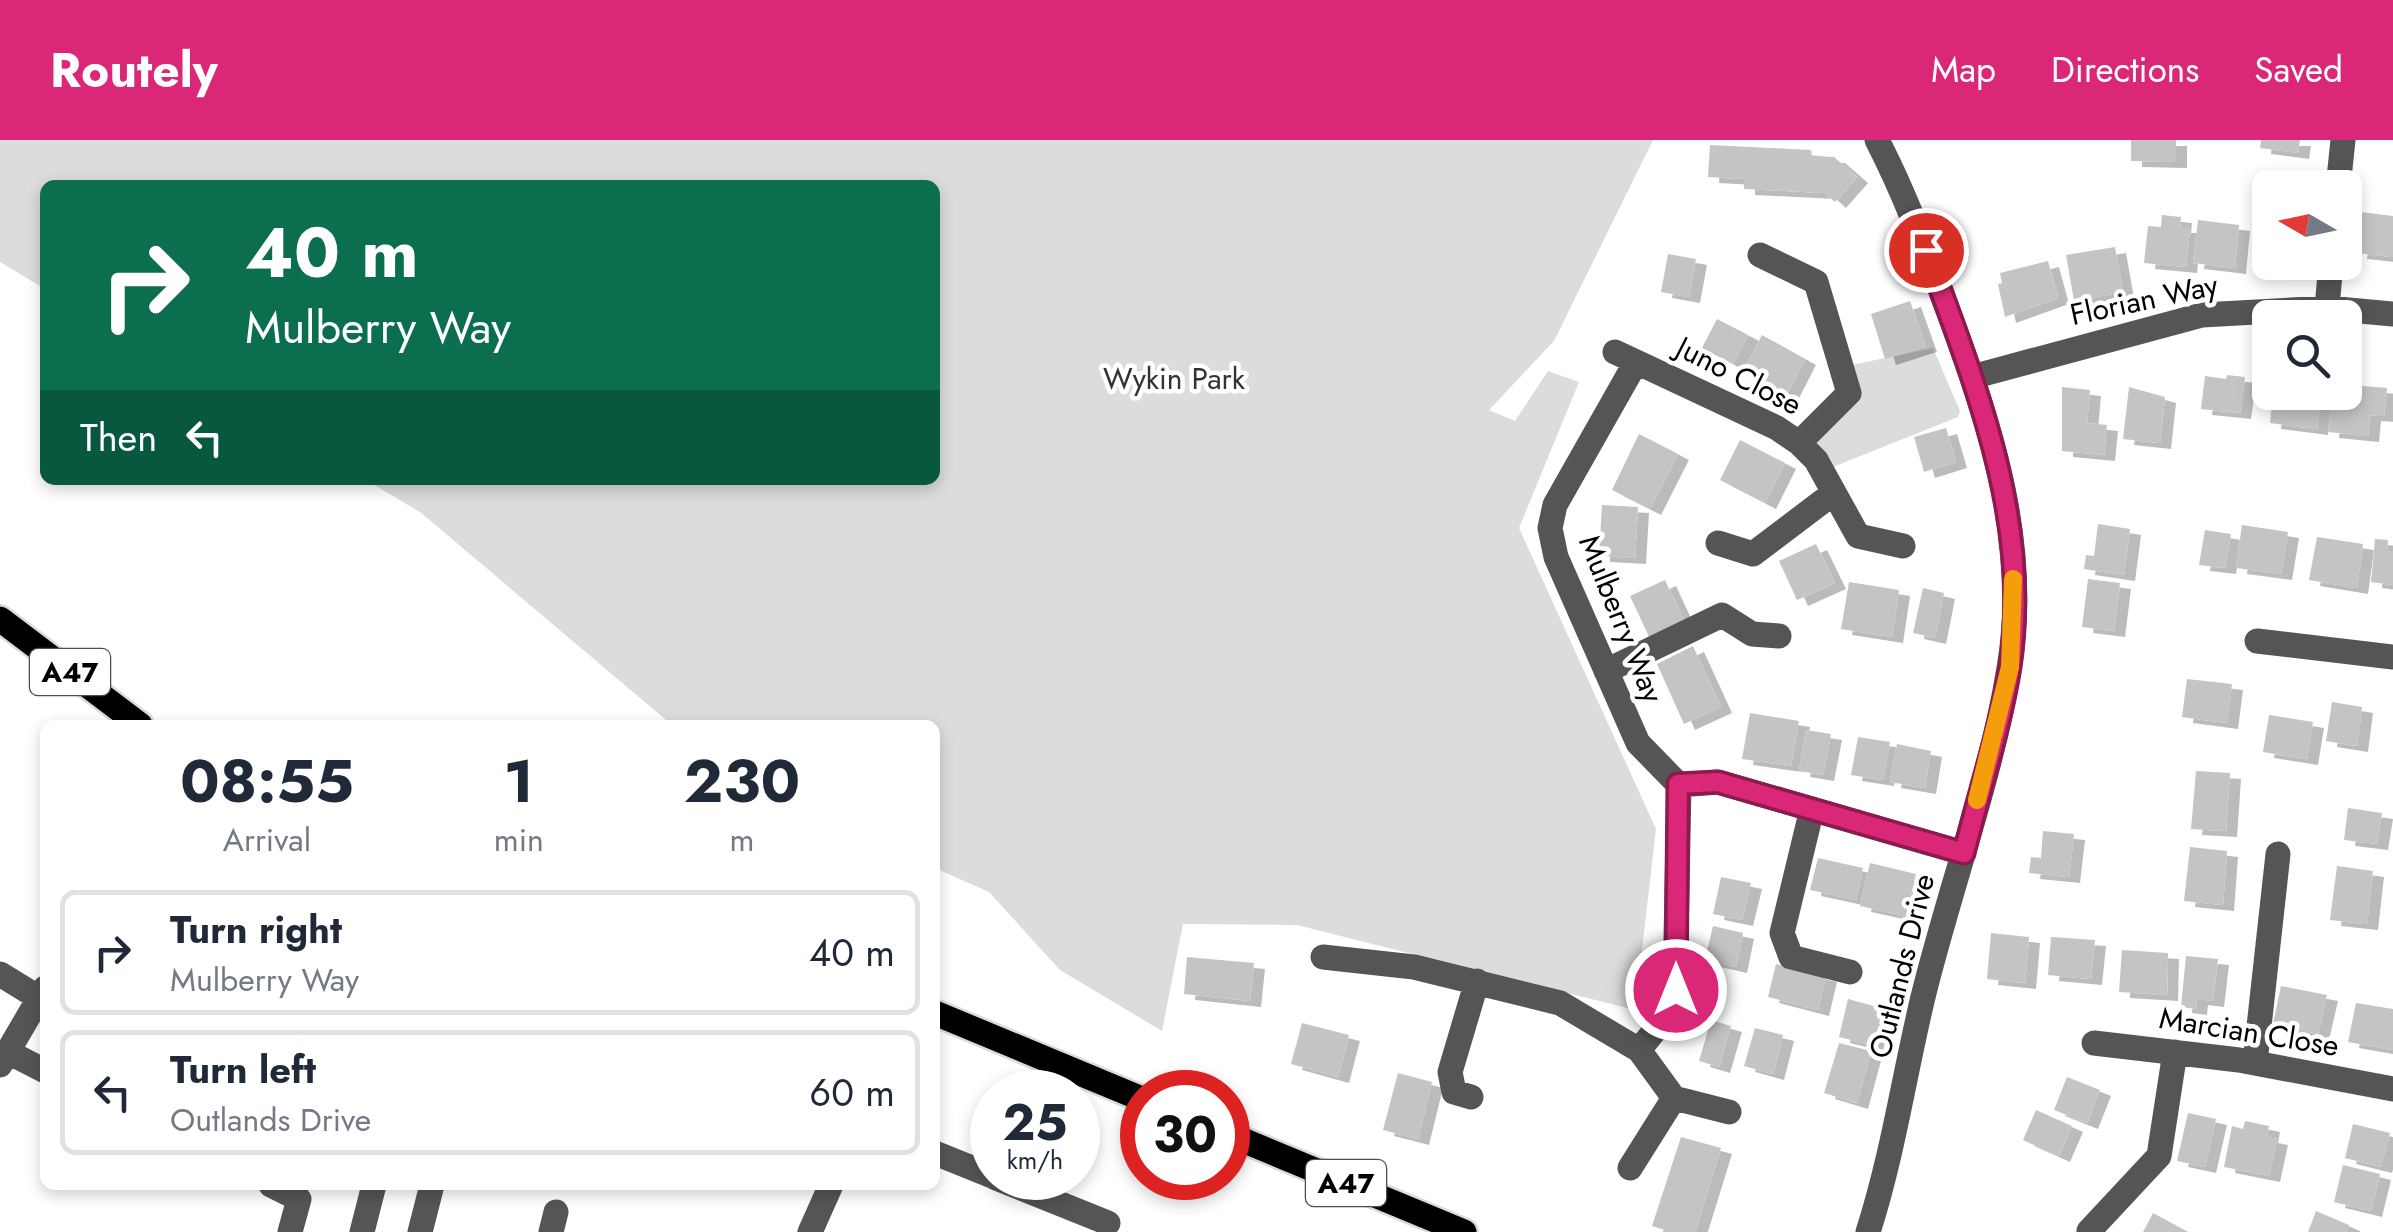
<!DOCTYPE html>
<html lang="en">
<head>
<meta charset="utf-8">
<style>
	body { margin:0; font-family:Jost,sans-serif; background:#f6f6f7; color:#1f2937; height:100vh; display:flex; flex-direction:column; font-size:38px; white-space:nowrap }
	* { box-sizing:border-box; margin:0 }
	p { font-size:32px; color:#747a83 }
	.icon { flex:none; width:55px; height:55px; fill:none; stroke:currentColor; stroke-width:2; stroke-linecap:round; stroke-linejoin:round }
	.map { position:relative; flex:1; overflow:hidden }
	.sheet { position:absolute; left:40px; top:580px; width:900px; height:470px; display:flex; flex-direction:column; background:#fff; border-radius:15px; box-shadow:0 5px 15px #0003 }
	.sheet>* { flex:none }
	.guide { position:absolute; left:40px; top:40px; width:900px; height:305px; border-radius:15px; box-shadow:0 5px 15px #0003; background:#0b6e4f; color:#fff; overflow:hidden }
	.needle { width:65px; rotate:279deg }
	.fabs { position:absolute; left:2252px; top:30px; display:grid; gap:20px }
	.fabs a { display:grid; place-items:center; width:110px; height:110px; border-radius:15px; background:#fff; box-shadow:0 5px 15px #0003; font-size:50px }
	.speed { position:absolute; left:970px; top:930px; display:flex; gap:20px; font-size:50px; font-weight:700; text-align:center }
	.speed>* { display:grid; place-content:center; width:130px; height:130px; border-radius:50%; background:#fff; box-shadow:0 5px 15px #0003; line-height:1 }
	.speed small { font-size:25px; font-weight:400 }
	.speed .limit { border:15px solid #d22; background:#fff; color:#111 }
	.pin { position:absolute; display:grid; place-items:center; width:85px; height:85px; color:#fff; margin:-42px; border:5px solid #fff; border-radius:50%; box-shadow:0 2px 10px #0007 }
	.me { position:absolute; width:110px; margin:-55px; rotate:0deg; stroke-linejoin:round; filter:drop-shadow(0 0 8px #0008) }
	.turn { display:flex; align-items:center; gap:35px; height:210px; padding:0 40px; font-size:45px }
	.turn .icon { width:130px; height:130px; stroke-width:2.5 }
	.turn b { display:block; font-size:70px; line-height:85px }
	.then { display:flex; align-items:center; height:95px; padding:0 40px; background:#0003; gap:20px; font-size:38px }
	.eta { display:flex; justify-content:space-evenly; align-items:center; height:170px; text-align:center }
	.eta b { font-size:60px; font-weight:700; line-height:70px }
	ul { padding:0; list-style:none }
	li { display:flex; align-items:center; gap:30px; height:125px; margin:0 20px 15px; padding:0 20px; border:5px solid #e0e1e3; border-radius:15px }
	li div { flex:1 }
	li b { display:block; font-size:38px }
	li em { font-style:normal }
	header { display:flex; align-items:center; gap:60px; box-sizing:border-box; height:140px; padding:0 50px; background:#db2777; color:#fff }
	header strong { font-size:48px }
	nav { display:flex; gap:55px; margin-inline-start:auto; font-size:35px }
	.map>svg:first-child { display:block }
</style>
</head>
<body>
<header>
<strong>Routely</strong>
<nav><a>Map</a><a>Directions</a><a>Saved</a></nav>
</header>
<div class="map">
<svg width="2393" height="1092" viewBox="0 0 2393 1092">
	<defs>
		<filter id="shadow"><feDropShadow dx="11" dy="6" stdDeviation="0" flood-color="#0004"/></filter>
	</defs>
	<rect width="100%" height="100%" fill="#fff"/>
	<path fill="#dcdcdc" d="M0,0H1653L1554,201L1489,270L1515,281L1548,231L1579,242L1519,388L1656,689L1635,870L1297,785L1183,784L1162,891L1060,830L989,752L935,728V585H672L420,372L366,340H935V45H45V149L0,122Z
		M1933,208L1960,271L1958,277L1833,327L1814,307L1854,255L1842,227Z"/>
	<path fill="#c4c4c4" filter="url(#shadow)" d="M2131,0H2176V22L2131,21Z
		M2261,0H2300L2298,13L2260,8Z
		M1710,5L1811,10L1812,16L1834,17L1857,37L1835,62L1825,53L1744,49V39L1708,37Z
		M2361,72L2393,76V117L2356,113Z
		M2258,74L2270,75V105L2255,103Z
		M2162,75L2181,77L2180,87H2190L2186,127L2144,123L2148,86L2161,87Z
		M2198,80L2239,85L2235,128L2193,123Z
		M2115,107L2123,152L2074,161L2066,115Z
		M1668,114L1696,119L1689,157L1661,152Z
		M2048,121L2058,158L2005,177L1998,144L2002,143L2000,133Z
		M1910,161L1926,206L1885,219L1871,174Z
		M1717,179L1748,195L1733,224L1702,208Z
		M1762,195L1805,219L1786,256L1742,233Z
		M2227,235L2245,237L2240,273L2201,269L2205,236L2226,239Z
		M2350,245L2387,248L2384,276L2370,275L2368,296L2328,292L2332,258L2349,259Z
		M2062,247L2090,250L2087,283L2107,285L2104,315L2062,311Z
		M2129,247L2165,257L2160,303L2123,299Z
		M2273,252H2322L2317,289L2270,283Z
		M1946,288L1956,322L1924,332L1914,297Z
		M1639,294L1678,314L1650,369L1612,350Z
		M1740,300L1785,323L1765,363L1720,340Z
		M1602,365L1638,367L1635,418L1599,416Z
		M2098,384L2130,389L2124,435L2084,429L2086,415L2094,416Z
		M2242,385L2288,392L2281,434L2236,428Z
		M2205,390L2231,394L2225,428L2199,425Z
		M2317,397L2363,404L2357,448L2309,440Z
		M2375,399L2388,400L2387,411H2393V445L2371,442Z
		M1816,404L1835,443L1797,460L1779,421Z
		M2088,439L2120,443L2114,491L2082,487Z
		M1665,440L1686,485L1651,501L1630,456Z
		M1849,442L1899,450L1892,497L1841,489Z
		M1923,448L1944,453L1935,498L1913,493Z
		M1693,506L1721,567L1684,584L1657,524Z
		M2187,539L2232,544L2227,583L2182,577Z
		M2332,562L2362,567L2357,606L2326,601Z
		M1750,573L1799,581L1791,626L1742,619Z
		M2269,575L2313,582L2307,619L2263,612Z
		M1806,590L1831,594L1823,635L1799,631Z
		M1858,597L1890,602L1883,640L1851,635Z
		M1897,604L1931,611L1925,648L1890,642Z
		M2196,631L2230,633L2226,691L2191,689Z
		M2348,668L2382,673L2377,704L2344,700Z
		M2043,691L2074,694L2069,737L2029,733L2031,717L2041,718Z
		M2190,707L2227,711L2223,765L2184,761Z
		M1818,718L1863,728L1856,760L1810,750Z
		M1870,723L1916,734L1906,776L1860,766Z
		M2337,726L2373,731L2367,784L2330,780Z
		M1721,737L1751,743L1742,780L1713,774Z
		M1713,786L1743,793L1736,827L1705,820Z
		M1991,793L2029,797L2025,843L1987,839Z
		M2051,797L2095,800L2091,839L2048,835Z
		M2122,810L2168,813L2167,855L2119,852Z
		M2186,816L2218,819L2213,861L2197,859L2196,869L2181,867Z
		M1187,817L1254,823L1250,861L1184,854Z
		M1776,824L1826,836L1818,870L1768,857Z
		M2281,846L2327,855L2318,894L2273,884Z
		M1848,859L1881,868L1872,905L1839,897Z
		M2356,863L2393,869V910L2348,902Z
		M1711,880L1731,886L1719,927L1699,921Z
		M1302,883L1349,895L1338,937L1291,924Z
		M1755,888L1783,895L1773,934L1744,926Z
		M1839,903L1871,911L1857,963L1824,953Z
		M1398,933L1432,942L1418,999L1383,990Z
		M2067,937L2100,950L2087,983L2054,970Z
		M2036,970L2072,986L2059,1016L2023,1000Z
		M2188,973L2216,979L2205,1027L2177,1021Z
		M2245,981L2269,986L2267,997L2277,999L2269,1036L2224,1027L2232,986L2243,989Z
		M2353,984L2390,993L2381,1027L2345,1018Z
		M1681,997L1721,1008L1695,1092H1671L1652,1086Z
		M2343,1025L2380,1034L2371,1071L2334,1062Z
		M2316,1071L2349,1085L2346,1092H2308Z
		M2153,1073L2188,1092H2143Z"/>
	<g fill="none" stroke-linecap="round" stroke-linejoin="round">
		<defs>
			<path id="major" d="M0,479L140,585
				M935,873L1142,959
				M1228,994L1464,1092"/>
		</defs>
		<use href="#major" stroke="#dbdbdb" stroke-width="30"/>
		<path stroke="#555" stroke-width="25" d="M2338,48L2343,0
			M1760,115L1816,142L1849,253L1799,303
			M2327,168L2331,122
			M1615,212L1777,288L1799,303L1816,320L1858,396L1903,406
			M1636,222L1555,365L1550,388L1556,417L1638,603L1679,645L1675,850L1664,879L1639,910
			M1972,237L2202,175L2327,168L2393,174
			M1718,403L1753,414L1831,355
			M2257,501L2393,517
			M1606,531L1722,475L1752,494L1779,496
			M1679,645L1718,642L1963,713
			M1812,669L1782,793L1791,817L1850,832
			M1323,817L1414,827L1560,863L1639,910L1674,958L1729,972
			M0,834L39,858
			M2094,903L2239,920L2393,949
			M8,912L45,931
			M2255,923L2278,714
			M0,925L45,848
			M1471,957L1454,952L1450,932L1477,841
			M935,1013L992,1036
			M1630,1028L1674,958
			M996,1038L1108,1083
			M271,1045L299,1059L290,1092
			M2089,1091L2159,1016L2175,912
			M362,1092L374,1045
			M420,1092L432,1045
			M551,1092L556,1072
			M810,1092L831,1045
			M1868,1092C1893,1014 1904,936 1923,857C1950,747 1991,639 2009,528C2031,401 1988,278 1944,160C1924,106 1904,52 1877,0"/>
		<use href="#major" stroke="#000" stroke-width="25"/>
	</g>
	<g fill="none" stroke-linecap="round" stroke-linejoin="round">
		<defs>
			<path id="route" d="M1676,850L1678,644L1718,642L1964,713C1979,652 2000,589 2010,527C2032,381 1975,244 1926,110"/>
		</defs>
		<use href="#route" stroke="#8e194d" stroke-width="25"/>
		<use href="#route" stroke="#db2777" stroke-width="18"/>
		<path stroke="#f59e0b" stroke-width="18" d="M1977,660L2010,527L2013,439"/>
	</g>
	<g text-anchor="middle" stroke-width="9" stroke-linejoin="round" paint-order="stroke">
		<g fill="#fff" stroke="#4c4c4c" stroke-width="2.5">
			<rect x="30" y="509" width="80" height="46" rx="8"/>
			<rect x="1306" y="1020" width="80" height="46" rx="8"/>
		</g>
		<g font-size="28" font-weight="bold" fill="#000">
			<text x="70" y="542">A47</text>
			<text x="1346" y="1053">A47</text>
		</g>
		<g font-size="30" fill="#000" stroke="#fff">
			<text transform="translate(2144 160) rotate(-12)" y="10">Florian Way</text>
			<text transform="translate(1739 236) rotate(27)" y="10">Juno Close</text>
			<text transform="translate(1621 479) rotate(68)" y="10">Mulberry Way</text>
			<text transform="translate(1902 826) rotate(-76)" y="10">Outlands Drive</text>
			<text transform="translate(2249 892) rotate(9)" y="10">Marcian Close</text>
		</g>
		<g font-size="30" fill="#333" stroke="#fff">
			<text x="1174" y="249">Wykin Park</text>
		</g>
	</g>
</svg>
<div class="fabs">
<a><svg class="needle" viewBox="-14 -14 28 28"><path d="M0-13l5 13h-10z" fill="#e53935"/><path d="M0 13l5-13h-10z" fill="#747a83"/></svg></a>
<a><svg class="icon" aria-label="search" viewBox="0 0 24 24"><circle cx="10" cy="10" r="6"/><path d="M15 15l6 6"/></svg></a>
</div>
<div class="speed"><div>25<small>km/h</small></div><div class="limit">30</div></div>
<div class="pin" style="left:1926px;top:110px;background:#d93025"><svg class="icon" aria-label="arrive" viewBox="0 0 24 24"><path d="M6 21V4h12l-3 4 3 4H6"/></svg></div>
<svg class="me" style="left:1676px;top:850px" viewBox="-20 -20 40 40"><circle r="17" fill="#db2777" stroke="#fff" stroke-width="3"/><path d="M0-11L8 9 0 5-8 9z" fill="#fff"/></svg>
<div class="guide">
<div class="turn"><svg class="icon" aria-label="right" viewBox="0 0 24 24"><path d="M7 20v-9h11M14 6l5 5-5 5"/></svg><div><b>40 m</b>Mulberry Way</div></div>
<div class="then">Then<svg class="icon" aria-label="left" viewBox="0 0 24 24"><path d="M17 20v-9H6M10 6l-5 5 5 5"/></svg></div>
</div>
<section class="sheet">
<div class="eta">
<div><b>08:55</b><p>Arrival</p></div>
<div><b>1</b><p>min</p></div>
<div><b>230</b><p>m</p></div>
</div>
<ul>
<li><svg class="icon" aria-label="right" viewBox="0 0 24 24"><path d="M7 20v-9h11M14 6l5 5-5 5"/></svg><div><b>Turn right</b><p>Mulberry Way</p></div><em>40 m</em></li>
<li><svg class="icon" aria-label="left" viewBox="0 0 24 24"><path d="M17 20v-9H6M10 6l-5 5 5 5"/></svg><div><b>Turn left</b><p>Outlands Drive</p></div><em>60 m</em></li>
</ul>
</section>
</div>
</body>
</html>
